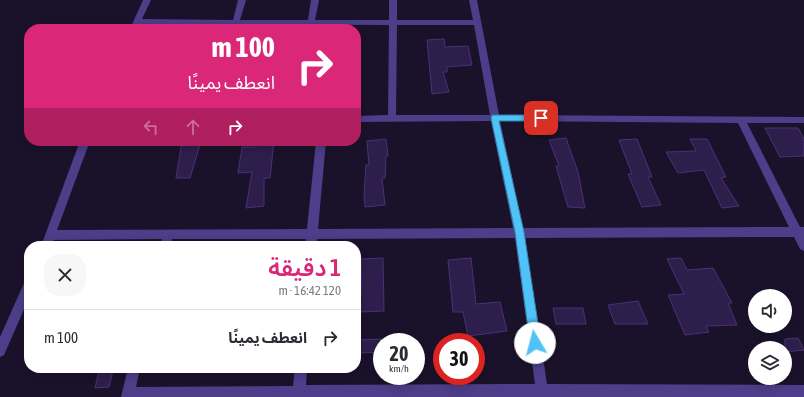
<!DOCTYPE html>
<html lang="ar">
<head>
<meta charset="utf-8">
<style>
	body { margin:0; font-family:"Asap Condensed","Noto Sans Arabic",sans-serif; background:#f7f7f7; color:#2b2b33; direction:rtl; height:100vh; display:flex; flex-direction:column; font-size:15px; white-space:nowrap }
	* { box-sizing:border-box; margin:0 }
	p { font-size:13px; color:#7c7c81 }
	.icon { flex:none; width:22px; height:22px; fill:none; stroke:currentColor; stroke-width:2; stroke-linecap:round; stroke-linejoin:round }
	.map { position:relative; flex:1; overflow:hidden; direction:ltr }
	.details { position:absolute; left:24px; top:241px; width:337px; height:132px; display:flex; flex-direction:column; background:#fff; border-radius:16px; box-shadow:0 2px 10px #0003; direction:rtl }
	.details>* { flex:none }
	.hud { position:absolute; left:24px; top:24px; width:337px; height:122px; border-radius:16px; box-shadow:0 2px 10px #0003; direction:rtl; background:#db2777; color:#fff; overflow:hidden }
	.controls { position:absolute; left:748px; top:289px; display:grid; gap:8px }
	.controls a { display:grid; place-items:center; width:44px; height:44px; border-radius:50%; background:#fff; box-shadow:0 2px 10px #0003; font-size:20px }
	.speed { position:absolute; left:373px; top:333px; display:flex; gap:8px; font-size:20px; font-weight:700; text-align:center }
	.speed>* { display:grid; place-content:center; width:52px; height:52px; border-radius:50%; background:#fff; box-shadow:0 2px 10px #0003; line-height:1 }
	.speed small { font-size:10px; font-weight:400 }
	.speed .limit { border:6px solid #d22; background:#fff; color:#111 }
	.pin { position:absolute; display:grid; place-items:center; width:34px; height:34px; color:#fff; margin:-17px; border-radius:8px; box-shadow:0 2px 6px #0006 }
	.me { position:absolute; width:44px; margin:-22px; rotate:352deg; stroke-linejoin:round; filter:drop-shadow(0 0 3px #0008) }
	.turn { display:flex; align-items:center; gap:14px; height:84px; padding:0 20px; font-size:18px }
	.turn .icon { width:52px; height:52px; stroke-width:2.5 }
	.turn b { display:block; font-size:28px; line-height:34px }
	.lanes { display:flex; align-items:center; height:38px; padding:0 20px; background:#0003; justify-content:center; gap:20px; direction:ltr }
	.lanes .off { opacity:.35 }
	.round { display:grid; place-items:center; flex:none; width:42px; height:42px; border-radius:16px; background:#f7f7f7 }
	.overview { display:flex; align-items:center; justify-content:space-between; height:68px; padding:0 20px }
	h1 { font-size:24px; font-weight:600; line-height:30px; color:#db2777 }
	ul { padding:0; list-style:none }
	li { display:flex; align-items:center; gap:12px; height:56px; padding:0 20px; border-top:1px solid #e1e1e2 }
	li div { flex:1 }
	li b { display:block; font-size:15px }
	li em { font-style:normal }
	.map>svg:first-child { display:block }
</style>
</head>
<body>
<div class="map">
<svg width="804" height="397" viewBox="0 0 804 397">
	<rect width="100%" height="100%" fill="#1a122b"/>
	<path fill="#2e1e4c" stroke="#493177" d="M444,39L445,47L468,46L472,65L447,67V72H443L449,92L432,94L427,40Z
		M765,128H798L804,139V156L780,157Z
		M566,138L578,172L585,208L568,207L556,166H559L549,140Z
		M386,139L388,156H386L385,178H382L385,205L365,207L364,195L366,165H369L367,141Z
		M637,139L652,177H648L661,205L642,207L628,174H632L619,140Z
		M690,139H707L726,177L721,178L739,206L722,208L704,170L678,173L666,152L696,151Z
		M182,141H201L190,178H176Z
		M257,141H274L270,178H264V206L246,208L252,172L238,173L242,147H256Z
		M383,258L384,311L360,312V295H362L361,259Z
		M471,258L476,304L500,302L507,331L468,336L463,312H453L448,260Z
		M681,258L687,270L713,268L732,303H728L737,325L706,326L709,332L685,335L668,295L684,294L667,259Z
		M638,301L648,324H615L608,305Z
		M553,308H583L586,324H556Z
		M798,338L804,350L785,352V339Z
		M382,339V352L358,353V340Z
		M113,370L109,387L95,388L99,371Z"/>
	<g fill="none" stroke-linecap="round" stroke-linejoin="round">
		<path fill="#4c3e89" fill-rule="evenodd" d="M143,0H151L142,19L233,20L238,0H246L240,20H308L311,0H319L315,20H389V0H397V20H473L469,0H477L499,115L804,117V123H747L800,227H804V251L800,249L794,237L525,238L547,384L804,385V397H121L128,368H140L136,387L293,386L295,368H307L306,385L535,384L515,238L317,239L316,246H306V239H172L170,246H160L162,239L54,240L51,246H41L80,141H90L57,230L307,229L316,141H326L318,229L513,228L491,121L356,122V116L388,115L389,25L140,24L138,29H130ZM397,25H474L490,115H396ZM500,121L738,123L789,227L523,228Z
			M29,280V298L4,355L0,357V337L25,281Z"/>
	</g>
	<path fill="#4fc3f7" stroke="#337fa1" d="M492,115H541L545,118L541,121H499L524,232L541,343L539,347L535,348L531,347L530,343L515,232L491,118Z"/>
</svg>
<div class="controls">
<a><svg class="icon" aria-label="sound" viewBox="0 0 24 24"><path d="M4 9h4l5-4v14l-5-4H4zM17 9q2 3 0 6"/></svg></a>
<a><svg class="icon" aria-label="layers" viewBox="0 0 24 24"><path d="M12 4l9 5-9 5-9-5zM3 14l9 5 9-5"/></svg></a>
</div>
<div class="speed"><div>20<small>km/h</small></div><div class="limit">30</div></div>
<div class="pin" style="left:541px;top:118px;background:#d93025"><svg class="icon" aria-label="arrive" viewBox="0 0 24 24"><path d="M6 21V4h12l-3 4 3 4H6"/></svg></div>
<svg class="me" style="left:535px;top:343px" viewBox="-20 -20 40 40"><circle r="19" fill="#fff"/><path d="M0-13L10 11 0 6-10 11z" fill="#4fc3f7"/></svg>
<div class="hud">
<div class="turn"><svg class="icon" aria-label="right" viewBox="0 0 24 24"><path d="M7 20v-9h11M14 6l5 5-5 5"/></svg><div><b>100 m</b>انعطف يمينًا</div></div>
<div class="lanes"><svg class="icon off" aria-label="left" viewBox="0 0 24 24"><path d="M17 20v-9H6M10 6l-5 5 5 5"/></svg><svg class="icon off" aria-label="ahead" viewBox="0 0 24 24"><path d="M12 20V5M6 11l6-6 6 6"/></svg><svg class="icon" aria-label="right" viewBox="0 0 24 24"><path d="M7 20v-9h11M14 6l5 5-5 5"/></svg></div>
</div>
<section class="details">
<div class="overview"><div><h1>1 دقيقة</h1><p>120 m · 16:42</p></div><a class="round"><svg class="icon" aria-label="close" viewBox="0 0 24 24"><path d="M6 6l12 12M18 6L6 18"/></svg></a></div>
<ul>
<li><svg class="icon" aria-label="right" viewBox="0 0 24 24"><path d="M7 20v-9h11M14 6l5 5-5 5"/></svg><div><b>انعطف يمينًا</b></div><em>100 m</em></li>
</ul>
</section>
</div>
</body>
</html>
